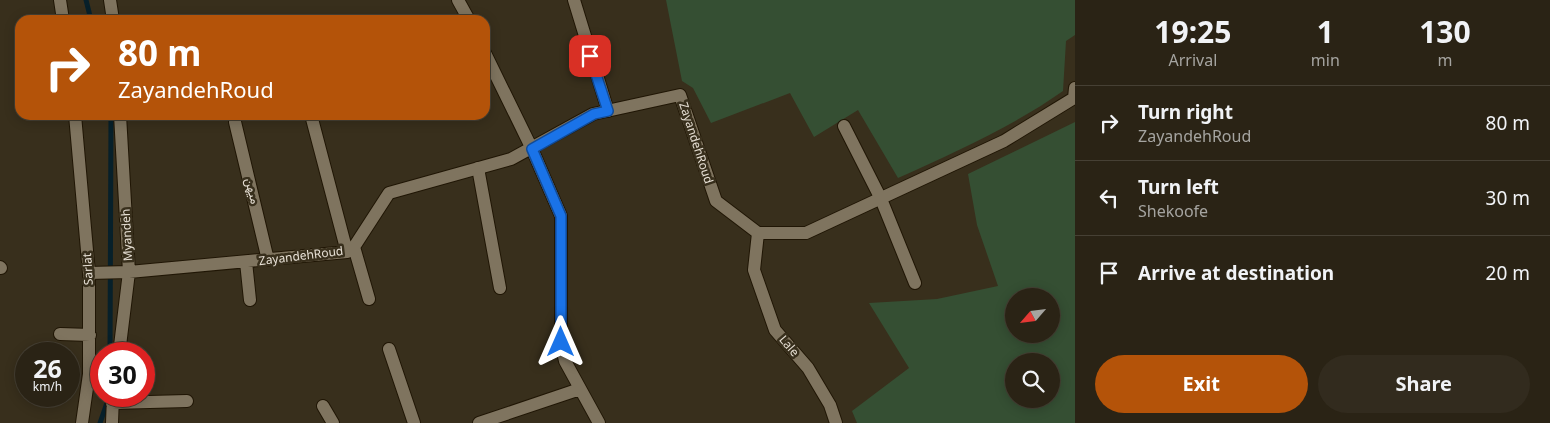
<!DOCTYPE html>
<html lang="en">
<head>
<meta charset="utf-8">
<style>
	body { margin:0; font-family:"Noto Sans",Vazirmatn,sans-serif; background:#322b1e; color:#f1f3f6; height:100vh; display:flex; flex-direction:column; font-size:19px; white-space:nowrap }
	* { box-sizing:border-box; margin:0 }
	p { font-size:16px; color:#a5a4a0 }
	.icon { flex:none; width:28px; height:28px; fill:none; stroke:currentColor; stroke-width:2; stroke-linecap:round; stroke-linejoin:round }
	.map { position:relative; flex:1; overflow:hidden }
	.side { display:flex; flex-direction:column; background:#2a2315; width:475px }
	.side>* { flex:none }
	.top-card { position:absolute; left:15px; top:15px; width:475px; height:105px; border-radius:15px; box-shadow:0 2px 12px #0003,0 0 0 1px #464034; background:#b45309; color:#fff; overflow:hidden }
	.needle { width:32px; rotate:242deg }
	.buttons { position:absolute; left:1005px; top:288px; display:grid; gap:10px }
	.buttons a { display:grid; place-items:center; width:55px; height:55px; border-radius:50%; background:#2a2315; box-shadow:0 2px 12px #0003,0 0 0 1px #464034; font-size:25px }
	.speed { position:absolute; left:15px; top:342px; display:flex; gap:10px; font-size:25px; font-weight:700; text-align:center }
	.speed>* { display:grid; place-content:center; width:65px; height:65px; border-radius:50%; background:#2a2315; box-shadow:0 2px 12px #0003,0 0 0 1px #464034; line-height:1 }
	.speed small { font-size:12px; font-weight:400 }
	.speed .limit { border:8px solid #d22; background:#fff; color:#111 }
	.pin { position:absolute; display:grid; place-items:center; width:42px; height:42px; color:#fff; margin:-21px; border-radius:10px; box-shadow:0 2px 8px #0006 }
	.me { position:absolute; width:55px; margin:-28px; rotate:0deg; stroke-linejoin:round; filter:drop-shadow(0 0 4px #0008) }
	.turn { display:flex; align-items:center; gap:18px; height:105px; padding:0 20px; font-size:22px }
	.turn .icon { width:65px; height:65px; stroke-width:2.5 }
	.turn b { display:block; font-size:35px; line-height:42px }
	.eta { display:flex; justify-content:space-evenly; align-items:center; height:85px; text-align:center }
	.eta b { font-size:30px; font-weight:700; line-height:35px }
	.cta { display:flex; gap:10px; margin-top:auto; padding:10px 20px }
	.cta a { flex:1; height:58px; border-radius:30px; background:#b45309; color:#fff; font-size:20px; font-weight:700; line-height:58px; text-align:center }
	.cta a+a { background:#322b1e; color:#f1f3f6 }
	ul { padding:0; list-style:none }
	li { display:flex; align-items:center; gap:15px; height:75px; padding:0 20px; border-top:1px solid #464034 }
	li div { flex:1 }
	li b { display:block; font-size:19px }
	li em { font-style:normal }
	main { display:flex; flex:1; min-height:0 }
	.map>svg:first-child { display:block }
</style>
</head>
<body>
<main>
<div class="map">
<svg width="1075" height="423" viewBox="0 0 1075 423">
	<rect width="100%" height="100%" fill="#382f1c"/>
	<path fill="#354f33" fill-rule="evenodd" d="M666,0H1075V35L1066,41L1063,91C1012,127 955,152 898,178L858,110L814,137L790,93L711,123L693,88L682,81Z
		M1075,122V423H857L852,411L909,368L869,303L937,299L998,286L977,225L968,174ZM1014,296H1051V334H1014ZM1014,361H1051V399H1014Z"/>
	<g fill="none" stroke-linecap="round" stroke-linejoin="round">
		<path stroke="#07202a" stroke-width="5" d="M86,0L91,20
			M110,354L111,115
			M100,423L108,400"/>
		<defs>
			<path id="minor" d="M60,0L63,20
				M110,0L113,20
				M458,0L469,20
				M574,0L608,111
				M485,53L532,149L561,216V343L565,361L599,423
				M75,115L89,273V374L82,423
				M311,115L347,252
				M235,122L268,260
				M844,126L881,199L915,283
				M478,168L500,288
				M758,233L754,270L775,330L808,368L830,405L836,423
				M354,247L369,299
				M246,262L250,300
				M0,267L1,268
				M89,273L129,272L347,252L354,247L389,193L511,159L593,114L680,95L716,201L758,233H806L1004,141L1074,98L1075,88
				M60,334L90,335
				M389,349L414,423
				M119,354L129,272L120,115
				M112,403L187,401
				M323,406L333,423
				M112,423L113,396
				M479,423L580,389"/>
		</defs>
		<use href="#minor" stroke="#201605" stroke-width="14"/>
		<use href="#minor" stroke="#7f745f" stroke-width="12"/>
	</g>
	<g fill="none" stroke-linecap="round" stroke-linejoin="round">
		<defs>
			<path id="route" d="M561,342V216L532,149L594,114L608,111L590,56"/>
		</defs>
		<use href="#route" stroke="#114b97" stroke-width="12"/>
		<use href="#route" stroke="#1a73e8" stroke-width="9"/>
	</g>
	<g text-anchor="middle" stroke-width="5" stroke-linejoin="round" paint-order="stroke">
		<g font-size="12" fill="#e7e0d5" stroke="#382f1c">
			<text transform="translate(696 143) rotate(72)" y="4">ZayandehRoud</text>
			<text transform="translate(252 191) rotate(76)" y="4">میهن</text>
			<text transform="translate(127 235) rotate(-93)" y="4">Myandeh</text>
			<text transform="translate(301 256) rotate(-7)" y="4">ZayandehRoud</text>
			<text transform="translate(88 269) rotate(-93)" y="4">Sarlat</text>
			<text transform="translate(789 346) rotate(49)" y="4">Lale</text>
		</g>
	</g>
</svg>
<div class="buttons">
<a><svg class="needle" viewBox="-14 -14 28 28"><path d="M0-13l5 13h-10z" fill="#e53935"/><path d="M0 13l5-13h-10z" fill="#a5a4a0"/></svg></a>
<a><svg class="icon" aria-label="search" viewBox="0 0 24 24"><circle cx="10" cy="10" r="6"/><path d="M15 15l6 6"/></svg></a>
</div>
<div class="speed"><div>26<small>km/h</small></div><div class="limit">30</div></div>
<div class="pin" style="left:590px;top:56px;background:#d93025"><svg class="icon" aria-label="arrive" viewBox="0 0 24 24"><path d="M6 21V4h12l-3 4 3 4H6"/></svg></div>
<svg class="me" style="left:561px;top:342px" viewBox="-20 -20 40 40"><path d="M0-17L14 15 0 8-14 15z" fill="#1a73e8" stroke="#fff" stroke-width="4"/></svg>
<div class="top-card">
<div class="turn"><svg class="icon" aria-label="right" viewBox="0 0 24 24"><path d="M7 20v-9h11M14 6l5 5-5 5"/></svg><div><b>80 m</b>ZayandehRoud</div></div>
</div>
</div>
<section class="side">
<div class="eta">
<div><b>19:25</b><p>Arrival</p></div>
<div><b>1</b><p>min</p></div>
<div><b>130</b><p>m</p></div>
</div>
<ul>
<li><svg class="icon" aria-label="right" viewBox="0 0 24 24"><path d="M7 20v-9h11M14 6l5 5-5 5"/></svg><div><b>Turn right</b><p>ZayandehRoud</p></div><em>80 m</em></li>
<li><svg class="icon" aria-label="left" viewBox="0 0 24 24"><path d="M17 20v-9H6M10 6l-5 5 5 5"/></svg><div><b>Turn left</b><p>Shekoofe</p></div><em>30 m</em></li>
<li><svg class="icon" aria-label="arrive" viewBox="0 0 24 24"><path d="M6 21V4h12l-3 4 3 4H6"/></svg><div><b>Arrive at destination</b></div><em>20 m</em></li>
</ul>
<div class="cta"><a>Exit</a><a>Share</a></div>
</section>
</main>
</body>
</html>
